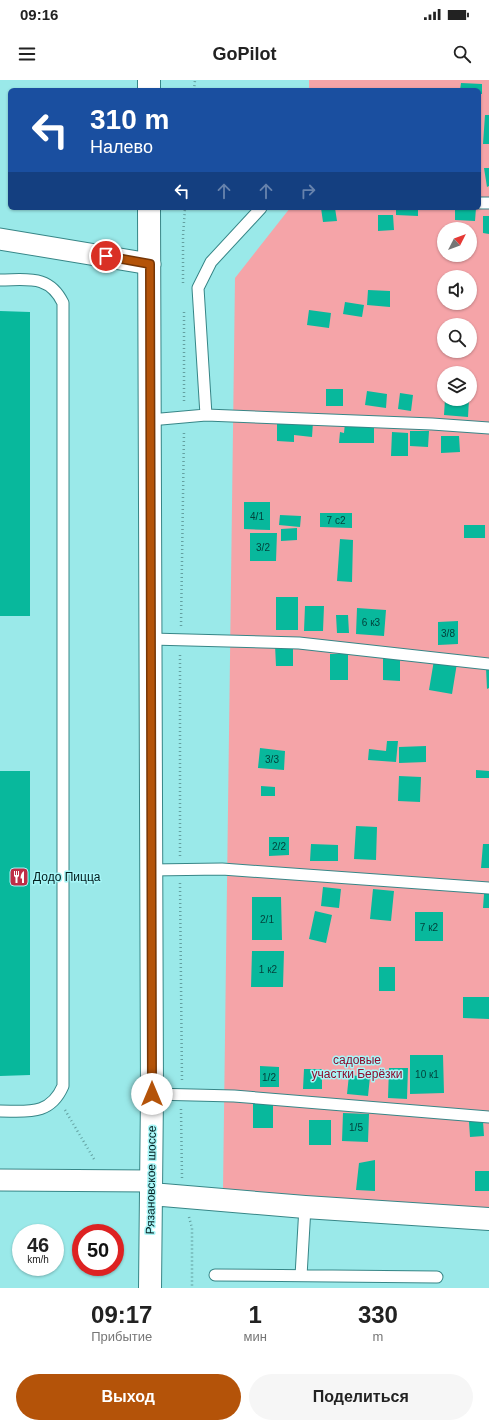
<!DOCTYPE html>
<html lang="ru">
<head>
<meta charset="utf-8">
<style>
	body { margin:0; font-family:Helvetica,sans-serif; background:#f6f6f6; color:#222; height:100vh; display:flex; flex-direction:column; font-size:15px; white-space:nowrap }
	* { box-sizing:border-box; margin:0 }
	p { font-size:13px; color:#767676 }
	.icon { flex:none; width:22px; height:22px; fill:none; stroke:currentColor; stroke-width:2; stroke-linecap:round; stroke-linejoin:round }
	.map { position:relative; height:1208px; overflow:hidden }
	.side { display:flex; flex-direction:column; background:#fff; flex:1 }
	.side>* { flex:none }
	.banner { position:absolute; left:8px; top:8px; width:473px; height:122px; border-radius:6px; box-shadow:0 1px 3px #0004; background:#1a4fa0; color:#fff; overflow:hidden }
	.needle { width:26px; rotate:48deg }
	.tools { position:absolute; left:437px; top:142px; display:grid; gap:8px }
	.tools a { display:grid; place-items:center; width:40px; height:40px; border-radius:50%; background:#fff; box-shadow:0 1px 3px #0004; font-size:20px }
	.speed { position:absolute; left:12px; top:1144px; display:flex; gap:8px; font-size:20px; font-weight:700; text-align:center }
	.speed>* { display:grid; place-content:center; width:52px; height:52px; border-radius:50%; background:#fff; box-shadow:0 1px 3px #0004; line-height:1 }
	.speed small { font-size:10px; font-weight:400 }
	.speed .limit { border:6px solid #d22; background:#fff; color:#111 }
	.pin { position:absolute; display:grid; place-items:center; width:34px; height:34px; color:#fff; margin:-17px; border:2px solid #fff; border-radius:50%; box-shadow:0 1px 4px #0007 }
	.me { position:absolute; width:44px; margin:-22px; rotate:0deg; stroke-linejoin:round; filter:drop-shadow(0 0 3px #0008) }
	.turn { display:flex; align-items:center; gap:14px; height:84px; padding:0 16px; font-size:18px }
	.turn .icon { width:52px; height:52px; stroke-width:2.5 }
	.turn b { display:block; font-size:28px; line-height:34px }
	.lanes { display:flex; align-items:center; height:38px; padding:0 16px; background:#0003; justify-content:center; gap:20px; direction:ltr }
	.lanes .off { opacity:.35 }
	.eta { display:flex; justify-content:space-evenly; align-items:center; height:68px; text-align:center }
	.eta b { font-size:24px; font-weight:700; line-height:28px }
	.button { display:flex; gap:8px; margin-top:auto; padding:8px 16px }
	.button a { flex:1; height:46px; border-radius:24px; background:#b45309; color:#fff; font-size:16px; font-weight:700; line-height:46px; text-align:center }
	.button a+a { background:#f6f6f6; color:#222 }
	.status { display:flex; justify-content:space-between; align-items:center; height:28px; padding:0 20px; background:#fff; direction:ltr }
	.status svg { height:11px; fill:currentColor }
	header { display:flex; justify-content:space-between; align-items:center; height:52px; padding:0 16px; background:#fff; font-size:18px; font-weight:700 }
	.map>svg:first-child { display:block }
</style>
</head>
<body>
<div class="status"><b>09:16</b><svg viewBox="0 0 49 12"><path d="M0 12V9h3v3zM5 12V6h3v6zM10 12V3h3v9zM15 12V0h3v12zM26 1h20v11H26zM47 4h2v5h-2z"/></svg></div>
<header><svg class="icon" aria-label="menu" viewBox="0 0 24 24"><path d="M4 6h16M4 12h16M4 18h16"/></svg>GoPilot<svg class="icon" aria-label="search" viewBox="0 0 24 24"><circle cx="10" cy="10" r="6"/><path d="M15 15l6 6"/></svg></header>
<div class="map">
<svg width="489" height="1208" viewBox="0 0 489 1208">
	<rect width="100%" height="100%" fill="#9ae9e9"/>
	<path fill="#f5a4a8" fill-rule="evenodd" d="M309,0H489V1130L223,1109L235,198L290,128H479V10H309ZM444,149H470V175H444ZM444,197H470V223H444ZM444,245H470V271H444ZM444,293H470V319H444Z"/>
	<path fill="#08b89c" d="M461,3L482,4V14H479V10H460Z
		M485,35H489V64H483Z
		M484,88H489V106L487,107Z
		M321,128H335L337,141L323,142Z
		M396,128H418V136L396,135Z
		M455,128H476L475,141L455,140Z
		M378,135H393L394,150L378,151Z
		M483,136H489V154L483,153Z
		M368,210L390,211V227L367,225Z
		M345,222L364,225L362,237L343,234Z
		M309,230L331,233L329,248L307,245Z
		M0,231L30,232V536H0Z
		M326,309H343V326H326Z
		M367,311L387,314L386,328L365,325Z
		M400,313L413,315L411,331L398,329Z
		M445,319H469L468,337L444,335Z
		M277,340L313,342L312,357L294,355V362L277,361Z
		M345,343L374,344V363H339L340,352L344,353Z
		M410,351H429L428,367L410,366Z
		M392,352L408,353V376H391Z
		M441,356H459L460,372L441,373Z
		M244,422H270V450L244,449Z
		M320,433H352V448L320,447Z
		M280,435L301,436L300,447L279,445Z
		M464,445H485V458H464Z
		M297,448V460L281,461V449Z
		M250,453H277L276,481H250Z
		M340,459L353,460L352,502L337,501Z
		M276,517H298V550H276Z
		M305,526H324L323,551H304Z
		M357,528L386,530L384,556L356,554Z
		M336,535H348L349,553H337Z
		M458,541V564L438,565V542Z
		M293,564V586H276L275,565Z
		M330,574H348V600H330Z
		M383,577H400V601L383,600Z
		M434,580L457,583L452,614L429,610Z
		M486,588H489V608L487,609Z
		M387,661H398L396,682L368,680L369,669L386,671Z
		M426,666V682L399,683V667Z
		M260,668L285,671L284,690L258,688Z
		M476,690L489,691V698H476Z
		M0,691H30V995L0,996Z
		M399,696L421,697L420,722L398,721Z
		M261,706L275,707V716H261Z
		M356,746L377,747L376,780L354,779Z
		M269,757H289V775L269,776Z
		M311,764L338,765V781H310Z
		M483,764H489V788H481Z
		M323,807L341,809L339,828L321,826Z
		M373,809L394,811L391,841L370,839Z
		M484,814H489V828H483Z
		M252,817H281L282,860H252Z
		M315,831L332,835L326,863L309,859Z
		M415,832H443V861H415Z
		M252,871H284L283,907H251Z
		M379,887H395V911H379Z
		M463,917H489V939L463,938Z
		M410,975H443L444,1013L410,1014Z
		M260,986L279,987V1007H260Z
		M389,988H408L407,1019L388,1018Z
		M304,989H322V1009H303Z
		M349,995L370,997L368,1016L347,1014Z
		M253,1023H273V1048H253Z
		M343,1033L369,1034L368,1062L342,1061Z
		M309,1040H331V1065H309Z
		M483,1041L484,1056L470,1057L469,1042Z
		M375,1080V1111L356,1110L359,1083Z
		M475,1091H489V1111H475Z"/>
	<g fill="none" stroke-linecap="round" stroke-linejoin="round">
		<defs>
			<path id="lane" d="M479,123H489
				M0,200C27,200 49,194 63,223V1006C50,1036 27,1031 0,1031
				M206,335L198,208L211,182L261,128
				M150,340L206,335L432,344L489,348
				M151,559L299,563L489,584
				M151,790L222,789L489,808
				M152,1014L234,1016L489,1037
				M215,1195L437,1197
				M301,1196L305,1127"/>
			<path id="street" d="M0,159L150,184
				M0,1100L151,1101"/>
			<path id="secondary" d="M149,0V10
				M149,128L152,1014L150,1208
				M151,1114L305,1127L489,1139"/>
		</defs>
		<use href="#lane" stroke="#378687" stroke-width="13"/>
		<use href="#street" stroke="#378687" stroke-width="23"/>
		<use href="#secondary" stroke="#378687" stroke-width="24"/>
		<path stroke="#63a0a0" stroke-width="2.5" stroke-dasharray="1 3" stroke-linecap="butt" d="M194,10L195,0
			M183,203V156L185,128
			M184,232V323
			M181,546L184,351
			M180,776V573
			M180,803L182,1002
			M181,1029L182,1098
			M65,1030L94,1079
			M189,1137L192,1148V1208"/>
		<use href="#lane" stroke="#fff" stroke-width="11"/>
		<use href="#street" stroke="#fff" stroke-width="21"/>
		<use href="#secondary" stroke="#fff" stroke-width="22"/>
	</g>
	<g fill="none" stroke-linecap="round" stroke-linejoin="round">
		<defs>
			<path id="route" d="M106,176L150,184L152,1014"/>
		</defs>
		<use href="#route" stroke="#753606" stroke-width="10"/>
		<use href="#route" stroke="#b45309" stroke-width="7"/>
	</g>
	<defs>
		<symbol id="restaurant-square" viewBox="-11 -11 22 22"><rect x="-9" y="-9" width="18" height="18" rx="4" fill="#bf2e47" stroke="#a7f6f7"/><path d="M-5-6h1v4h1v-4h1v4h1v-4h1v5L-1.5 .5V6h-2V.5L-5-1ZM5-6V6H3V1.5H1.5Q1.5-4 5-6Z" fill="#fff"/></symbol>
	</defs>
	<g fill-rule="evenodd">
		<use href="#restaurant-square" x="8" y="786" width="22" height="22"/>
	</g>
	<g text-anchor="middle" stroke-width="3" stroke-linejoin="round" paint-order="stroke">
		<g font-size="10" fill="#02423c">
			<text x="257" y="440">4/1</text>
			<text x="336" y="444">7 с2</text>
			<text x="263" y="471">3/2</text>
			<text x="371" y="546">6 к3</text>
			<text x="448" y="557">3/8</text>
			<text x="272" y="683">3/3</text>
			<text x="279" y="770">2/2</text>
			<text x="267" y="843">2/1</text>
			<text x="429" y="851">7 к2</text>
			<text x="268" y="893">1 к2</text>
			<text x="427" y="998">10 к1</text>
			<text x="269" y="1001">1/2</text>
			<text x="356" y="1051">1/5</text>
		</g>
		<g font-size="12" fill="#001b1c" stroke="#a7f6f7" text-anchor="start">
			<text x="33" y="801">Додо Пицца</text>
		</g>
		<g font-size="12" fill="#8e0b2c" stroke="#a7f6f7">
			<text x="357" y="984">садовые<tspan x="357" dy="14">участки Берёзки</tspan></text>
		</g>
		<g font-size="12" fill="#001b1c" stroke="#a7f6f7">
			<text transform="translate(151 1100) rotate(-89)" y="4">Рязановское шоссе</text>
		</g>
	</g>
</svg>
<div class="tools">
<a><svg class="needle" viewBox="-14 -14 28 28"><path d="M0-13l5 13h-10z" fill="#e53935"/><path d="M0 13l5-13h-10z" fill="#767676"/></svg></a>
<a><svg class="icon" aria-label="sound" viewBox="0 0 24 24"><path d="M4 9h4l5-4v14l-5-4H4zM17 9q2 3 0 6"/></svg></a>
<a><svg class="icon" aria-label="search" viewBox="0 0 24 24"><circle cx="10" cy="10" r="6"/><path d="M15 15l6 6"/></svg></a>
<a><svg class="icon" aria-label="layers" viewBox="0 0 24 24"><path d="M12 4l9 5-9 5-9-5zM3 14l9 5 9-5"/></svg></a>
</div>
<div class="speed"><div>46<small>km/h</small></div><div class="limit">50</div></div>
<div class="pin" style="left:106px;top:176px;background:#d93025"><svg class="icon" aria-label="arrive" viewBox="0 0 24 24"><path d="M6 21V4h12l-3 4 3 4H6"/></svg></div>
<svg class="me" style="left:152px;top:1014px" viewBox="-20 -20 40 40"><circle r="19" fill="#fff"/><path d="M0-13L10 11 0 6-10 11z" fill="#b45309"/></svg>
<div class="banner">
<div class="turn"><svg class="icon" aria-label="left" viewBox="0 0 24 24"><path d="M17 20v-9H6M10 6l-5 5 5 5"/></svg><div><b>310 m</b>Налево</div></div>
<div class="lanes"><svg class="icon" aria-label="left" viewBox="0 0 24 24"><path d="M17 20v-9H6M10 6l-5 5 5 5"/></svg><svg class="icon off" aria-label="ahead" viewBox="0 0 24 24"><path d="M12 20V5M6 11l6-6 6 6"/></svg><svg class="icon off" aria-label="ahead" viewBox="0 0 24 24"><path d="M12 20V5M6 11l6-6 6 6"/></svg><svg class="icon off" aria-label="right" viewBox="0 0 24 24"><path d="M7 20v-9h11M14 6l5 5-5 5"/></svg></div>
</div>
</div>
<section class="side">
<div class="eta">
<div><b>09:17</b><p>Прибытие</p></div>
<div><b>1</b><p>мин</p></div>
<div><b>330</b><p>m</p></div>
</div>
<div class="button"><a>Выход</a><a>Поделиться</a></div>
</section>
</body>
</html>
